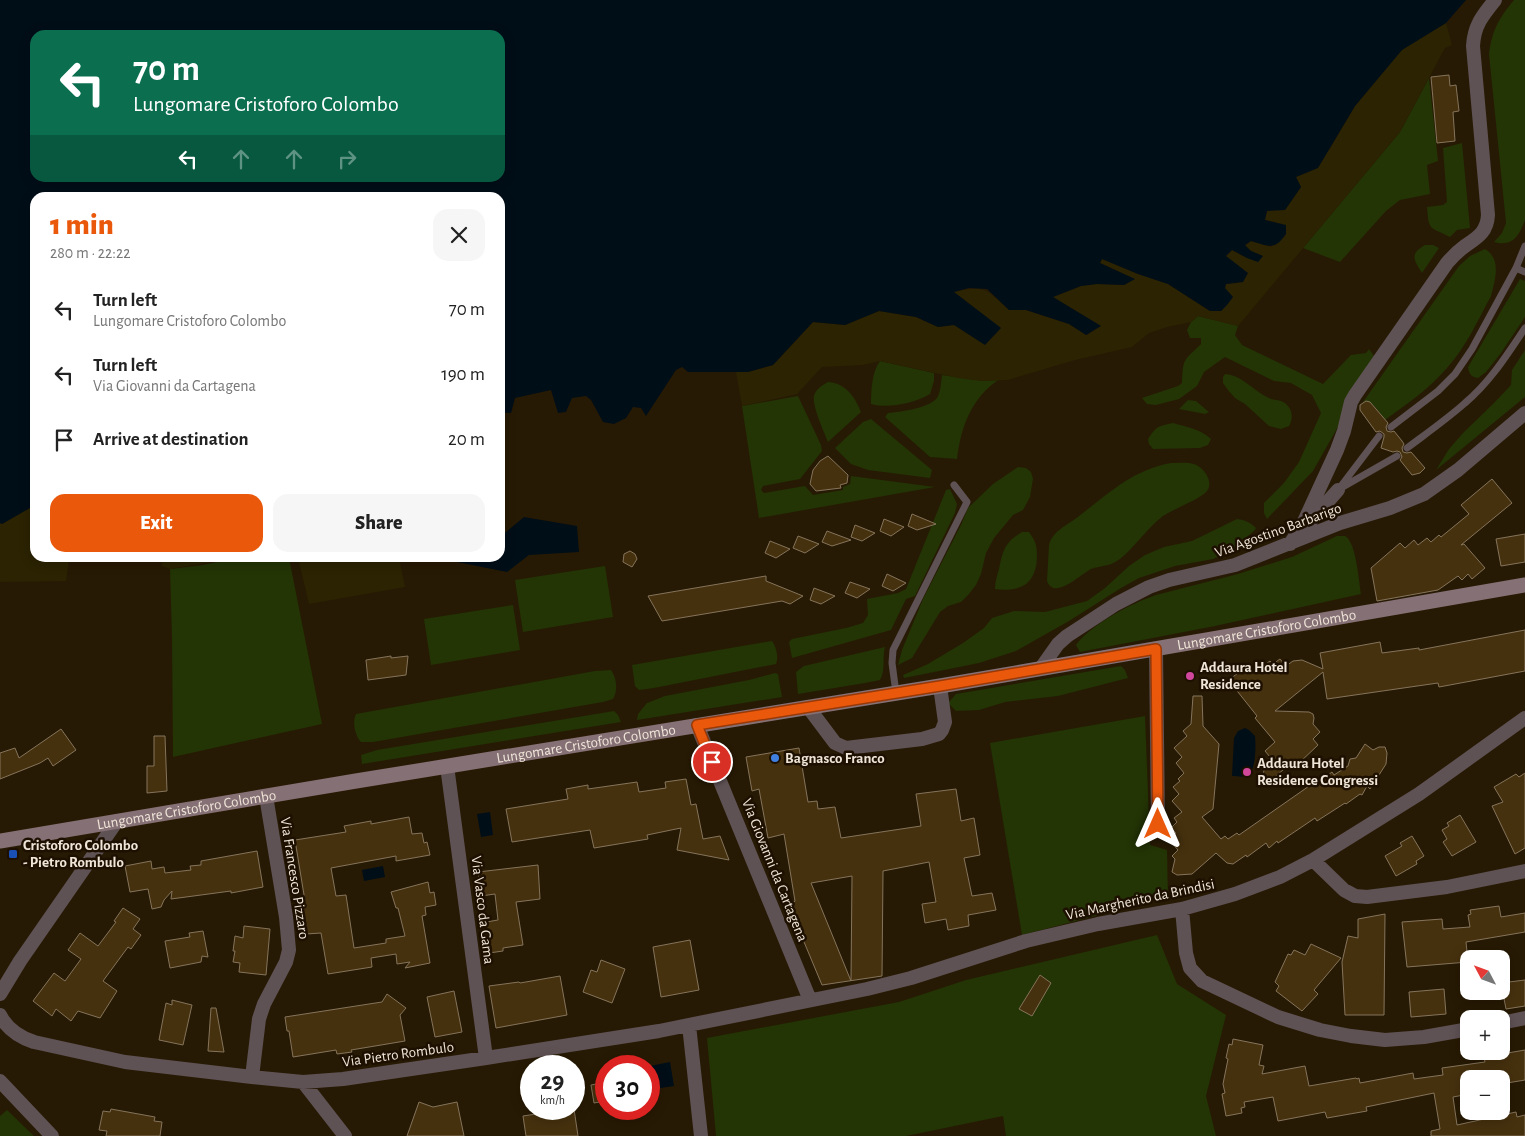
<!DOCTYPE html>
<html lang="en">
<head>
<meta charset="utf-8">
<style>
	body { margin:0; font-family:"Alegreya Sans",sans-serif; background:#f6f6f6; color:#222; height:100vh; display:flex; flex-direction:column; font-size:19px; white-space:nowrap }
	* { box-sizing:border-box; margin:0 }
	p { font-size:16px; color:#767676 }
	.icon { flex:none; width:28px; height:28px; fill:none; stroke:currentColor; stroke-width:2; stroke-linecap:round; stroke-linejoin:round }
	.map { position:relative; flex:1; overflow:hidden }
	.drawer { position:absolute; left:30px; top:192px; width:475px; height:370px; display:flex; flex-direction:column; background:#fff; border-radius:15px; box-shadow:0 2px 12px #0003 }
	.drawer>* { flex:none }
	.top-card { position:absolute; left:30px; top:30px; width:475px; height:152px; border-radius:15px; box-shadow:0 2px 12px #0003; background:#0b6e4f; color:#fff; overflow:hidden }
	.needle { width:32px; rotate:311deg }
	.tools { position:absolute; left:1460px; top:950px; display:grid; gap:10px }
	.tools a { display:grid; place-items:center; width:50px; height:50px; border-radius:10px; background:#fff; box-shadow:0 2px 12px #0003; font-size:25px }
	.speed { position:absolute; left:520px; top:1055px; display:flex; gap:10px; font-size:25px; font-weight:700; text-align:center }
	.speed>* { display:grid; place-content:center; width:65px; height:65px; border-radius:50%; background:#fff; box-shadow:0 2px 12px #0003; line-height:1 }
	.speed small { font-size:12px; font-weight:400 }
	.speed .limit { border:8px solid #d22; background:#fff; color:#111 }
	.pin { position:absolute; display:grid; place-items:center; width:42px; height:42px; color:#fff; margin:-21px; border:2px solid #fff; border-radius:50%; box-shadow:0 1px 5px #0007 }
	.me { position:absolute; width:55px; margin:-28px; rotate:0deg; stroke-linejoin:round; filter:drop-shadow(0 0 4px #0008) }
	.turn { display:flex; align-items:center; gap:18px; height:105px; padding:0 20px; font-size:22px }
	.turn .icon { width:65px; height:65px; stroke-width:2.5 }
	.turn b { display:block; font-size:35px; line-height:42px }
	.lanes { display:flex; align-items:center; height:48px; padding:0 20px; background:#0003; justify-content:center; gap:25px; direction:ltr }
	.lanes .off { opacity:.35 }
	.round { display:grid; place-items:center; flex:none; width:52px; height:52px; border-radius:15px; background:#f6f6f6 }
	.headline { display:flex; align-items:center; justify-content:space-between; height:85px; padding:0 20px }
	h1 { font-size:30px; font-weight:800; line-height:38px; color:#ea580c }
	.primary-button { display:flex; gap:10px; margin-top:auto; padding:10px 20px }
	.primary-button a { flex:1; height:58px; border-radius:15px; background:#ea580c; color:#fff; font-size:20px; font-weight:800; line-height:58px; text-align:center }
	.primary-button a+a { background:#f6f6f6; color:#222 }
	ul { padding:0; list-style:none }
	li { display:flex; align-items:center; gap:15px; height:65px; padding:0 20px }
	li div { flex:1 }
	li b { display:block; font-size:19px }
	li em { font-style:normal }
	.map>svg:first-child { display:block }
</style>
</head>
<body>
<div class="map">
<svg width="1525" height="1136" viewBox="0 0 1525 1136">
	<rect width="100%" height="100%" fill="#271a04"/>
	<path fill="#233405" d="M1514,0H1525V220C1519,236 1513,247 1494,242L1502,233L1506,223L1489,54C1492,30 1499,18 1514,0Z
		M1429,78L1438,161L1427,165L1430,194L1400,200L1386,211L1340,262L1303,248L1400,132Z
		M1462,143L1470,228L1457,230L1450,237C1429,226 1429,232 1427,207L1443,205L1447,202L1443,148Z
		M1425,245H1433L1439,248L1422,273C1414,260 1409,254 1425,245Z
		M1485,249C1502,259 1495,280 1491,296C1478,320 1466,347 1447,368C1429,389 1407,404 1385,420C1379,413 1373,400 1363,402L1459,266L1470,256Z
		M1520,279L1525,281V317L1501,353L1486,372L1478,378C1471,377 1469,374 1468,367Z
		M1198,316L1238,326L1235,335L1242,345L1323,384L1351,355L1366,353L1369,349L1374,356L1348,395L1339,425L1313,471L1267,519L1264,513V503L1284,483L1299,462L1321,413L1312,395L1291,383L1274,381L1225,357L1204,372L1197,386L1179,399L1156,405L1147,404L1142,398L1178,386L1182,383C1183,357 1184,361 1201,344V338H1190L1187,330L1191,322Z
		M1525,350V397L1436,470L1449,449L1463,433L1494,403L1511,385L1512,370Z
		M880,361L934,373V381L930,394C915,403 888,409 871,404C871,391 872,371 880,361Z
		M1225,374C1244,376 1253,391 1269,398C1275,401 1282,399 1287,405C1293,411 1293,419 1289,426L1281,429L1269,426L1245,404L1235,398L1228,390L1223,383V377Z
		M942,375L983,381L998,380C971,399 961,427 957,459L930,457L885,417L888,413C900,412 929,408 937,398C941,391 941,382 942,375Z
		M828,382C845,383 855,396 861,412L828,442C824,432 812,406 814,396C816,389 821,386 828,382Z
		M798,396L821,445L822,451L800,479L763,486L761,490L764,493L805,486L813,495L843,490V487L850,484L851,476L935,487L759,518L742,406Z
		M1188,400L1196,401L1209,412L1205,414L1179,409Z
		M871,419L932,470L930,478L868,470L851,464L835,448L863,422Z
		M1173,423C1187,427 1200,429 1211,439L1208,445L1200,448L1153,449L1149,444L1148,439C1156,426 1159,426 1173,423Z
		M1171,463C1178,463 1188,462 1194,464C1204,467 1214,482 1207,491C1201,499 1173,509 1163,516C1147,528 1136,546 1120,559C1109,567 1102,565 1091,569C1081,574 1054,601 1047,581L1049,545C1053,530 1068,525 1079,516C1108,494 1132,470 1171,463Z
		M1018,467L1026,468L1031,472L1033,479L1030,497L1023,510L1013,515L994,538L986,553L981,574L976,585L969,594L961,602L948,606L940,612L912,658L898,665L902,650L923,599L961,525L968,508L993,484Z
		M950,489L957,504L955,513L915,596L906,599L891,630L792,658L789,642L792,639L846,628L863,623L868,615L867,599L898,593L906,589L946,490Z
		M1237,519C1245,520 1250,522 1256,528L1255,530L1230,552L1213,559L1175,566L1139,578L1121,588L1069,621L1016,651L979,663L904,678L903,675L928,664L963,643L984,628L992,618L1014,611L1045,612L1087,601L1105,588L1129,566L1145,555L1164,547L1192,541Z
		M1022,532H1029C1036,542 1037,545 1037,557C1036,585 1020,592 995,589C995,582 997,576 999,569C1003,550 1005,542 1022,532Z
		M1337,536C1338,536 1345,536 1345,536C1356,541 1359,582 1361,594L1215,626L1080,652L1076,645C1090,625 1132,603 1156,595L1238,574L1292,557Z
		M236,558H289L322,724L173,757L172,637L170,569L203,565Z
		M605,566L613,617L523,632L515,580Z
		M513,605L520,650L431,665L424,619Z
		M772,641C776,646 779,657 776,664L654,688L639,690L635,686L632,665Z
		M885,647C882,658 886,670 880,680L865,683L798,694L796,672L804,666Z
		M1121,666L1125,670L1128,678L1058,696L1005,702L979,710L956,711L948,703L956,694Z
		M611,670C617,678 618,691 613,699L603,702L373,742H361C355,736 352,722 356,714L595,671Z
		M775,673L778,674L782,697L637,720L638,714L647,703L665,696L749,680Z
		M614,711L618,715L621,722L362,764L361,755L377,750Z
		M1145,716L1150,845L1167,850L1168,897L1022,935L990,743Z
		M1157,935L1177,984L1226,1015L1206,1096L1216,1136H1006L1003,1116L906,1136H716L707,1038L899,1002L966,980Z
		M7,1110L34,1136H0V1116Z"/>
	<path fill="#2b2302" d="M1446,23L1452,45L1445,48L1400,132L1238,326L1198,316L1191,322L1167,327L1149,333L1132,347L1075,360L1008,380L983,381L958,378L880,361L863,365L822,367L797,394L742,406L736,372H748L773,365L813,322L845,325L879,311L916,317L938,327L954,325L953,292C986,285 986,289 1009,310H1026L1069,324L1087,335L1100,326L1053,297L1081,286L1097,284L1124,285L1134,279L1100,263L1102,259L1138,274L1168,284L1210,311L1225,288L1226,284L1238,283L1226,256L1232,250L1247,258L1263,256L1251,251L1245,246L1251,241L1272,247L1276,222L1264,220L1267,210H1285L1301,187L1296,177L1329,150L1355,106L1402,49Z
		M35,505V558H73L69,559L66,581L0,582V523L2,524Z
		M163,558H236L170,569L162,566Z
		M298,558H399L405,587L309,604Z"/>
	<path fill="#000e18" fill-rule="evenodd" d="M0,0H1466L1446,23L1402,50L1355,106L1318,168L1296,177L1301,187L1285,210L1267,211L1265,220L1286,225V234C1274,251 1269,246 1251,241L1245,245L1251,251L1263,256L1258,262L1247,258L1232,250L1226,256L1248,273L1243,282L1226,284L1225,288L1233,297L1227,305L1221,311H1210L1168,284L1138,274L1102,259L1100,263L1135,279L1124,285L1097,284L1081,286L1053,297L1101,326L1086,335L1069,324L1026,310H1009L987,289L969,288L954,292L1001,328L985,345L954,325L938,327L916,317L879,311L845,325L813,322L773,365L748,372H688L682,367L676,370L646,416L641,408L633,407L626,418L614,424L603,422L591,400L586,396L572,398L566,412L558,413L551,390L515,398L511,413L500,412V198H35V505L2,524L0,523ZM35,35H500V178H35Z
		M524,517L577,526L579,552L529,555L507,572L457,562V558H500V537Z
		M1245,728L1249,730L1255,736C1256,744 1256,771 1248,775C1243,778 1237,776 1232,776L1234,738L1238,731Z
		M490,812L493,835L481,837L477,814Z
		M383,866L385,877L364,881L362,870Z
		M670,1062L674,1086L654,1089L650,1066Z"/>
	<path fill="#46310e" stroke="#85745c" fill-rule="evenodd" d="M1449,75L1450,86L1456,85L1459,111L1453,112L1455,141L1437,143L1431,77Z
		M1366,401L1370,402L1388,423L1386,427L1387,431L1391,432L1394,431L1402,441L1404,444L1402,448L1403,452L1407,453L1411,452L1425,468L1420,473L1412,475L1400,460L1402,457L1400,452L1397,451L1393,452L1381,448L1384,437V434L1380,431L1376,432L1360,410V405Z
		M828,456L848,475L847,483L840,485L841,488L816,491L810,484L813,470L820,461Z
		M1492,479L1512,503L1461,545L1464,544L1485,568L1472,579L1468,574L1462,580L1458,576L1438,590L1377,601L1371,568L1400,543L1405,548L1414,540L1418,545L1427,538L1431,542L1439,535L1441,537L1469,514L1461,505Z
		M912,514L936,524L917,530L908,526Z
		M884,519L904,527L891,536L880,531Z
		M855,525L875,533L862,541L851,537Z
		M827,531L851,540L832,546L822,542Z
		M1525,534V562L1501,566L1496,539Z
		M798,536L819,544L805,553L793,548Z
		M770,541L790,549L776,558L765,553Z
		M630,551L635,554L637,559L632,567L623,562L624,554Z
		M887,574L906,583L893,591L882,586Z
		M766,576V581L803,596L790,604L782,601L662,621L648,596Z
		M850,582L870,589L857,598L845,593Z
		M814,588L835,596L821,604L810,600Z
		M1525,630V671L1439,687L1438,683L1327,699L1323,672L1275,711L1309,712L1313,714L1314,718L1313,724L1320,732L1313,739L1318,745L1298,764L1295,760L1271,780L1267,779L1263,774L1267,760L1270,757L1265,751L1275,742L1255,718L1257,716L1234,687H1220L1243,669L1247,673L1260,662L1263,666L1270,661L1273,664L1280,659L1286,666L1293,661L1302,660L1323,669L1320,653L1380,642L1382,653L1419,648V650Z
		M391,656V658L408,656L406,675L368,680L366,660Z
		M1193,696H1202L1203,726L1219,744L1213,809L1202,817L1221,839L1225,836L1228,839L1237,833L1239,835L1312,784L1317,783L1332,772L1334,775L1348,766L1350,759L1356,758L1365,744L1373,750L1379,747H1385L1387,753L1386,764L1370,789L1367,786L1362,795L1360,794L1346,804L1345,803L1317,821L1315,818L1278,843L1277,841L1269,848L1266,843L1247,857L1246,855L1233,864L1227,863L1216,853L1192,874L1177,875L1172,872L1175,859L1172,856L1178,850L1169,840L1176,833L1171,828L1177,822L1174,818L1182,812L1172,801L1179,794L1173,787L1180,781L1178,779L1184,773L1176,763L1182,757L1174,748L1187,736L1183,731L1191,724Z
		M61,729L76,750L53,766L48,758L40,763L0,779V753L15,748L19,758Z
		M154,736H165L167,791L147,793V766H154Z
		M799,748L808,802L817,801L818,809L835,807L841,838L921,826L916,794L956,789L961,821L974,818L980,855L964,858L972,896L992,893L996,910L968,915L969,926L948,930L946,919L925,923L922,904L936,902L929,862L883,871L882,976L822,985L789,906L795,901L784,834L768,838L759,789L752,791L746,757ZM852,876L851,981L811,883Z
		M1525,773V848L1515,854L1492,806L1503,802L1494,787L1516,774L1519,777Z
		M686,779L691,805L696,804L703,839L720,836L729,860L677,850L681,828L647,835L648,839L594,848L590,830L512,842L506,809L568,799L566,789L588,785V789L637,782L639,792L666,788L665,782Z
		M1460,815L1476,842L1452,856L1443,842L1447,839L1442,830L1449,826L1447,823Z
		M409,817L412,834L422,833L424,843L427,842L430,855L396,861V856L331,868L336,896L346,895L354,948L386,943V939L405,936L398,908H396L391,892L428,882L430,893L434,892L436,905L425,907L426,915L422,916L430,963L405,968L410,962L397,964L396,954L371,958L372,967L328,974L321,933L306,934L301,902L305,901L295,840L346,832L344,826L371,821V824Z
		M1412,836L1424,856L1416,861L1417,864L1396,876L1385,856L1402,846L1400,843Z
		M257,851L263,887L231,893V891L171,899L172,891L164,900L161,907L152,909L148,889L130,892L125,866L151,861L152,869L164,867L165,873L191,870L190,866L201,865V861Z
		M538,865L540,899L516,902L523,945L503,948V951L489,953L487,941L483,942L480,923L498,920L495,894L481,896L478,872Z
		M1499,906L1501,917L1525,913V932L1466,942L1468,962L1407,967L1402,922L1442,919L1443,929L1470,927L1468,915L1471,914L1470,910Z
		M123,908L140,919L133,929L141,935L131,949L128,947L103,981L117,991L100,1018L78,1011L71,1021L56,1009L52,1016L33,1001L54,973L65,981L81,959L68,950L80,933L98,946L116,922L114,921Z
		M1385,914L1384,1015H1345L1342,962L1348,936L1358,938V919Z
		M244,926L270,929L266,975L239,972L240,963L233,962L235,951H233L235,936L243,938Z
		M203,931L208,957L202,956L201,962L170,968L165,941L190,937L189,933Z
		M690,940L699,990L661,997L653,947Z
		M1311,944L1341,958L1314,990L1318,994L1302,1011L1276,991L1279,986L1275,982L1288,954L1291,955L1294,950L1305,955Z
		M601,960L625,969L612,1003L583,992L591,970L597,972Z
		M1040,975L1051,983L1032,1016L1019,1009Z
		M560,976L567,1015L496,1028L489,986L519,982L520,983Z
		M1525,980V1006L1506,1009L1501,983Z
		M1444,989L1446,1014L1411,1017L1409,992Z
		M454,991L462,1032L435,1037L427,997Z
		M387,994L406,1008L400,1015L405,1041L351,1050L352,1052L337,1054L336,1050L293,1057L289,1031H287L285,1017L382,1002Z
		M172,1000L192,1005L183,1045L159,1040L166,1003L172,1005Z
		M211,1008H216L224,1052L208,1051Z
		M1233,1039L1263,1045L1259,1065L1264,1066L1262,1074L1305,1066L1309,1086L1356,1078L1357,1079L1359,1078L1360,1083L1413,1073L1414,1079L1443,1075L1442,1068L1485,1062L1484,1057L1525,1050V1080L1501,1084V1079H1469V1094L1453,1097L1457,1125L1516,1112L1517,1117L1525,1115V1136H1431V1131L1440,1129L1434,1093L1366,1107L1367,1111L1327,1118L1325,1112L1278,1121L1273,1097L1244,1102L1245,1107L1241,1108L1242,1113L1226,1116L1222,1094L1225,1093L1223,1084L1228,1059L1226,1058L1229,1044L1232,1045Z
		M606,1082V1101L594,1103L591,1085Z
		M419,1102L433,1107L457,1102L464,1136H407Z
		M111,1109L155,1117L154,1121L162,1122L160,1136H106L107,1131L99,1130L103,1111L110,1112Z
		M569,1109H574L578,1136H526L523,1116Z"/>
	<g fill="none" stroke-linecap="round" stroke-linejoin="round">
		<path stroke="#5f5255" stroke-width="7" d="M1516,268L1525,272
			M1391,427L1438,391L1455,374L1472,349L1516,268L1525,246
			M1407,448C1427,433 1447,419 1465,403C1490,382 1507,355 1525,328
			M1341,488L1397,456
			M1338,490L1379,436
			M896,693L892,663L893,650L967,502L954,485"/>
		<path stroke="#5f5255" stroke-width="14" d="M1309,523L1338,490
			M1290,544L1302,526L1337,450L1344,431L1351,402L1355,395L1447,263C1453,256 1458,251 1465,246C1478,237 1487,232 1488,215L1473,46C1474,26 1482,16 1495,0
			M1156,649L1158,824
			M1041,668L1058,644L1067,636L1116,604L1149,587L1169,580L1235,565L1340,523L1390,508L1424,494L1458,470L1525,413
			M808,707L835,743L846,748L922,739L939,734L942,730L945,722L940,686
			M697,725L810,1000
			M447,766L486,1058
			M1313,860L1344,890L1355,896L1367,897L1447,887L1525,871
			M1182,909L1186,953L1190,968L1202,981L1278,1017L1320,1030L1351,1036L1385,1040L1424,1037L1469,1029
			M0,994L20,961L117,821
			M0,1015C7,1029 19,1037 34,1042L125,1062L252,1077L303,1082L343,1079L486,1058L659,1031L867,989L911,978L1026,941L1098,924L1182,909L1235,894L1280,877L1313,860L1419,794L1525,718
			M1501,1023L1525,1018
			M689,1025L701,1136
			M252,1077L259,1019L264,1004L286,962L289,950L286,917L266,796
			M0,1081L52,1136
			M303,1082L345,1136"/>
		<path stroke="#857075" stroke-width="15" id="s1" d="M0,841L356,781L940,686L1525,585"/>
	</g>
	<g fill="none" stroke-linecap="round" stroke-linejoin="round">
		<defs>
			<path id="route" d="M712,762L697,725L940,686L1156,649L1158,824"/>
		</defs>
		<use href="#route" stroke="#983908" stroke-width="12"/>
		<use href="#route" stroke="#ea580c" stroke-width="9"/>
	</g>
	<g fill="#d1479c" stroke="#1d1000" stroke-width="2">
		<circle cx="1190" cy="676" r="5"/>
		<circle cx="1247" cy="772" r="5"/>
	</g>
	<circle fill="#3f7fe0" stroke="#1d1000" stroke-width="2" cx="775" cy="758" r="5"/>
	<rect fill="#1a4fb4" stroke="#1d1000" stroke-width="2" x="8" y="849" width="10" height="10" rx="2.5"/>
	<g text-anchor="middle" stroke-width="5" stroke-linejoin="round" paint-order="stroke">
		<g font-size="15" fill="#efe5d8" stroke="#1d1000">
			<text transform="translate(1278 530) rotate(-20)" y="5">Via Agostino Barbarigo</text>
			<text dy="5" stroke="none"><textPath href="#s1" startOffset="1284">Lungomare Cristoforo Colombo</textPath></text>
			<text dy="5" stroke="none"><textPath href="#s1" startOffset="594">Lungomare Cristoforo Colombo</textPath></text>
			<text dy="5" stroke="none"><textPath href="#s1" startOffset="189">Lungomare Cristoforo Colombo</textPath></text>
			<text transform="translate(775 870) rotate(68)" y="5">Via Giovanni da Cartagena</text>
			<text transform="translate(295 878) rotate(81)" y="5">Via Francesco Pizzaro</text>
			<text transform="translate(1140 899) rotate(-12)" y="5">Via Margherito da Brindisi</text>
			<text transform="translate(483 910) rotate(83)" y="5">Via Vasco da Gama</text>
			<text transform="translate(398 1054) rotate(-8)" y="5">Via Pietro Rombulo</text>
		</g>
		<g font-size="15" font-weight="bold" fill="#efe5d8" stroke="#1d1000" text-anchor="start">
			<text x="1200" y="672">Addaura Hotel<tspan x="1200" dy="17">Residence</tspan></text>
			<text x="785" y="763">Bagnasco Franco</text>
			<text x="1257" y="768">Addaura Hotel<tspan x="1257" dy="17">Residence Congressi</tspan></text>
			<text x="23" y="850">Cristoforo Colombo<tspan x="23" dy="17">- Pietro Rombulo</tspan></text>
		</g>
	</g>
</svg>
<div class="tools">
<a><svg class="needle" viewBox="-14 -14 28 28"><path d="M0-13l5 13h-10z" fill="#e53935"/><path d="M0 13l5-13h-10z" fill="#767676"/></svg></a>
<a>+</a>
<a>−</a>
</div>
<div class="speed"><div>29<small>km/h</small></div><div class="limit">30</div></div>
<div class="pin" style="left:712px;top:762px;background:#d93025"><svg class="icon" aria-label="arrive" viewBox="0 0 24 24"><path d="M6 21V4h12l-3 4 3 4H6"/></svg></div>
<svg class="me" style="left:1158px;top:824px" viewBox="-20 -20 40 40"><path d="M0-17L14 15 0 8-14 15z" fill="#ea580c" stroke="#fff" stroke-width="4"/></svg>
<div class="top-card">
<div class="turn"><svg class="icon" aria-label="left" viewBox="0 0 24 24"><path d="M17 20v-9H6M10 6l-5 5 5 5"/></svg><div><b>70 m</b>Lungomare Cristoforo Colombo</div></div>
<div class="lanes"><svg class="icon" aria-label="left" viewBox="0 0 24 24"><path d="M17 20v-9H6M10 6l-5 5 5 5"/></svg><svg class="icon off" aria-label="ahead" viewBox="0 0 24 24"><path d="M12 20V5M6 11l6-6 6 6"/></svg><svg class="icon off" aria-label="ahead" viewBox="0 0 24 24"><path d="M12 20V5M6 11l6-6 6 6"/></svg><svg class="icon off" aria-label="right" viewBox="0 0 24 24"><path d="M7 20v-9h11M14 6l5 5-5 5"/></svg></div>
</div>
<section class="drawer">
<div class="headline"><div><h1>1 min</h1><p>280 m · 22:22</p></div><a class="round"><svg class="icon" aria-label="close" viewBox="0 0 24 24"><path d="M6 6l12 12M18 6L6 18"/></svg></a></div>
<ul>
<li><svg class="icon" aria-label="left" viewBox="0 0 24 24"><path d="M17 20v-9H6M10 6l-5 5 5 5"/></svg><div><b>Turn left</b><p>Lungomare Cristoforo Colombo</p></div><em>70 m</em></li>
<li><svg class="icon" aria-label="left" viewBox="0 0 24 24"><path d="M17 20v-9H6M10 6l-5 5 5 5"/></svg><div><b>Turn left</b><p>Via Giovanni da Cartagena</p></div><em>190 m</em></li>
<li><svg class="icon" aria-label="arrive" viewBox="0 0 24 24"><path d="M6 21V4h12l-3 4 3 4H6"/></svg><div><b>Arrive at destination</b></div><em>20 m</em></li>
</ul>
<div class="primary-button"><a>Exit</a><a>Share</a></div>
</section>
</div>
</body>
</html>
